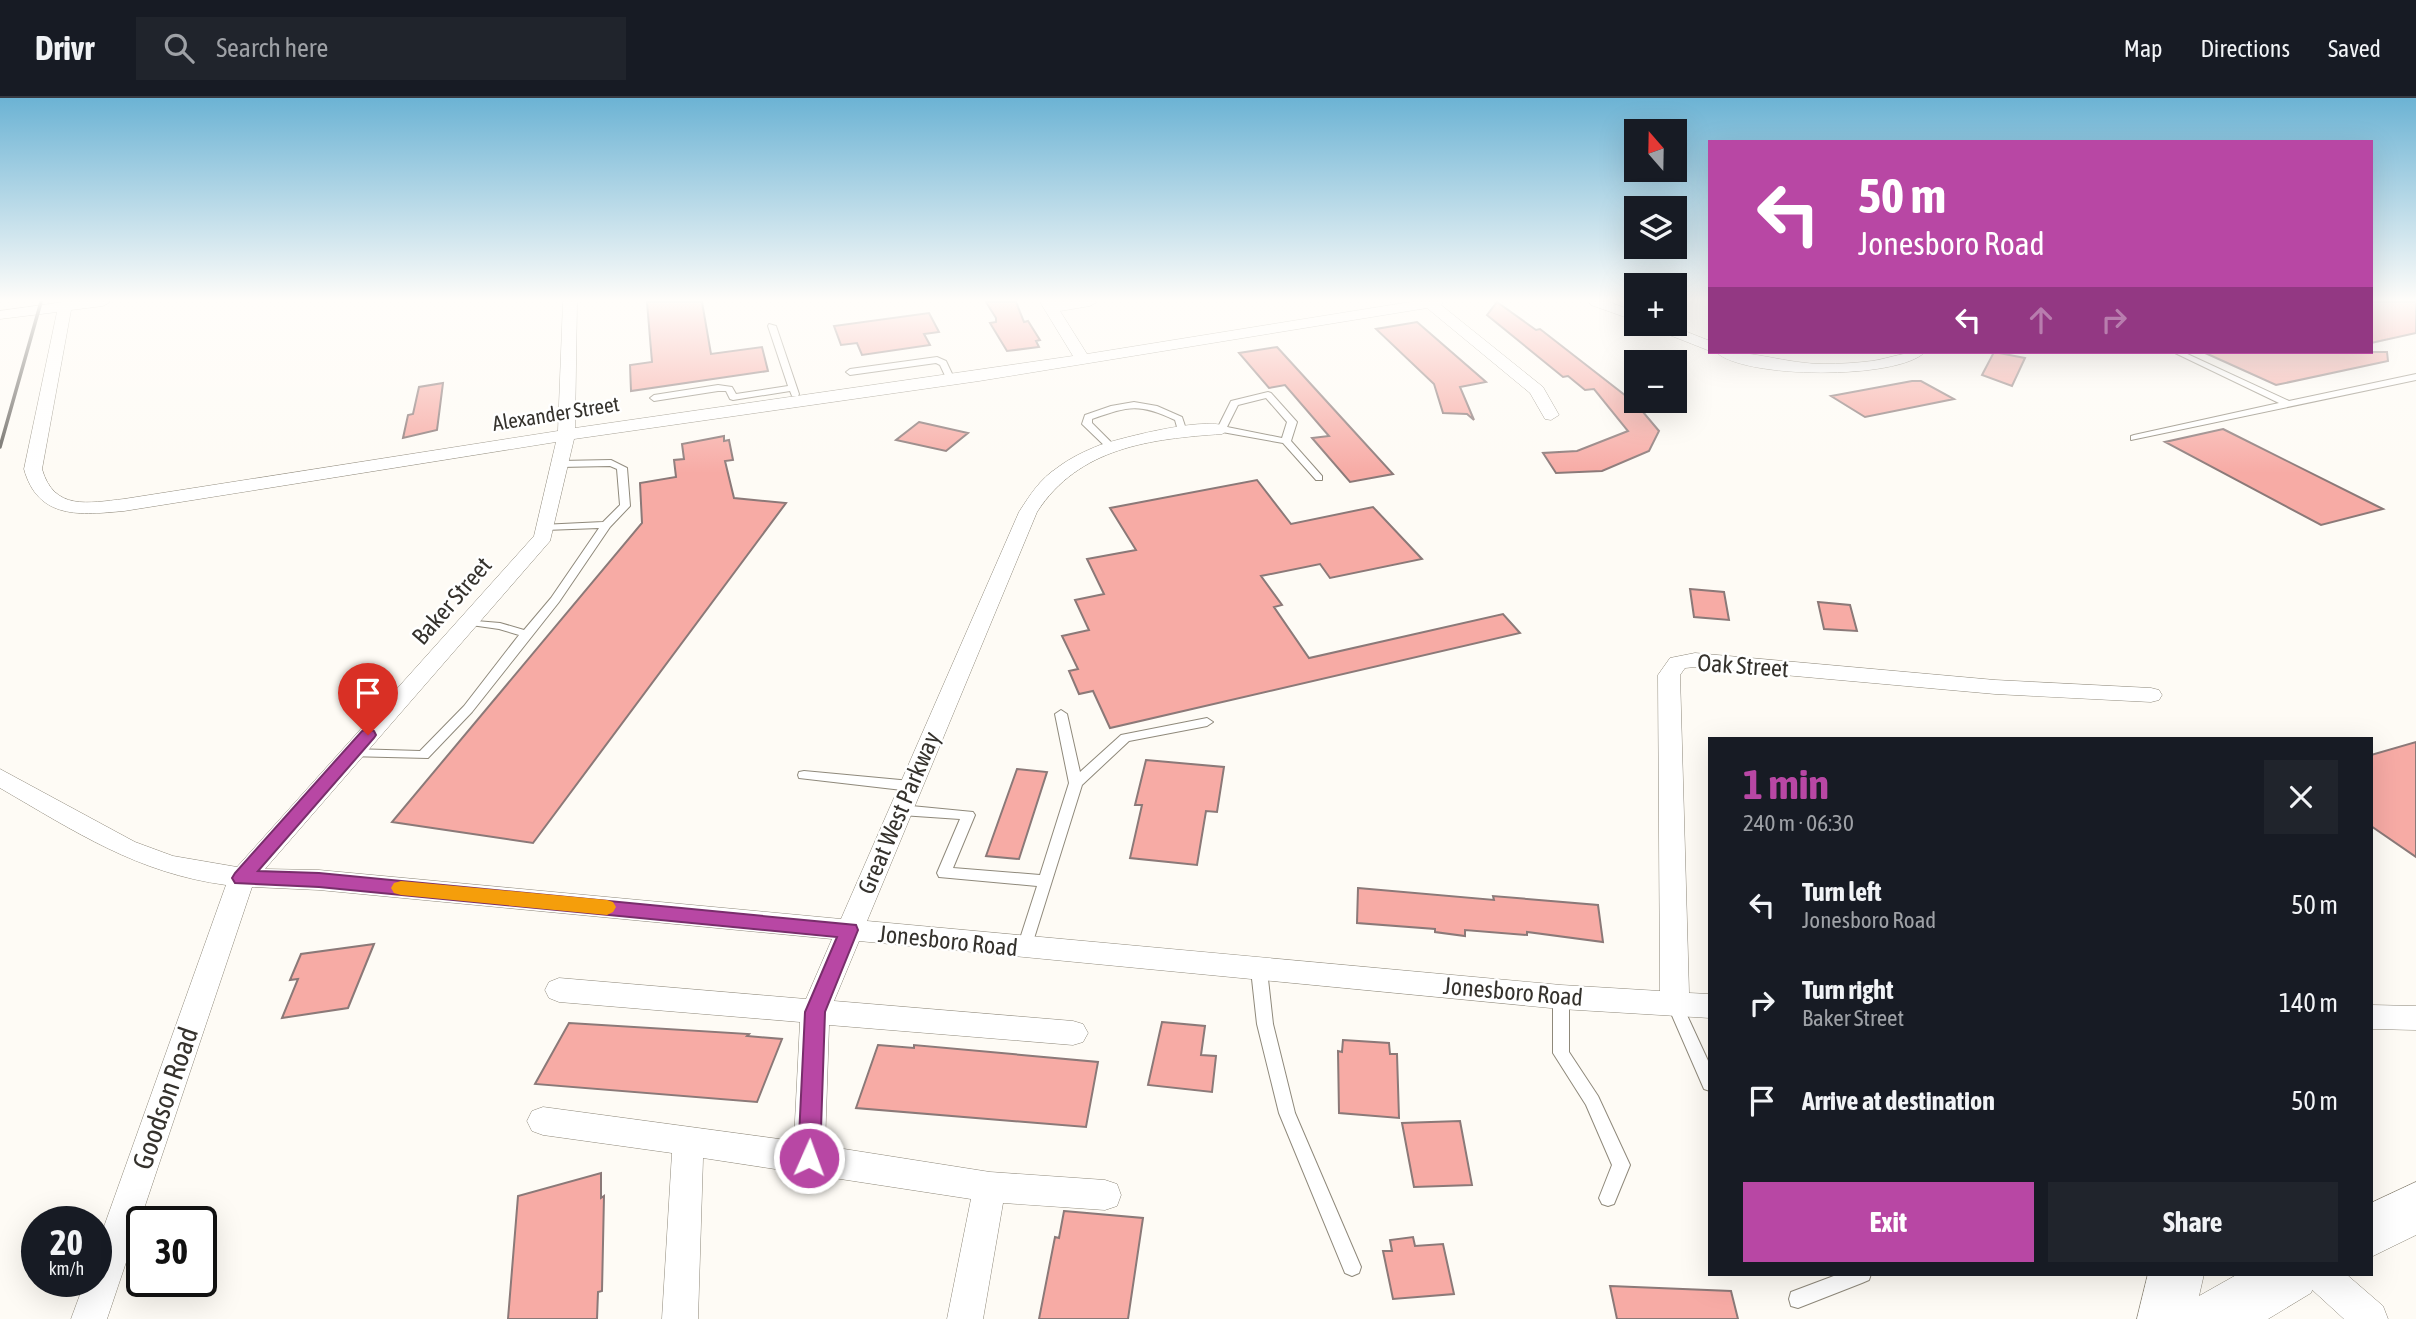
<!DOCTYPE html>
<html lang="en">
<head>
<meta charset="utf-8">
<style>
	body { margin:0; font-family:"Asap Condensed",sans-serif; background:#20242c; color:#f1f3f6; height:100vh; display:flex; flex-direction:column; font-size:26px; white-space:nowrap }
	* { box-sizing:border-box; margin:0 }
	p { font-size:23px; color:#9ea1a6 }
	.icon { flex:none; width:38px; height:38px; fill:none; stroke:currentColor; stroke-width:2; stroke-linecap:round; stroke-linejoin:round }
	.map { position:relative; flex:1; overflow:hidden }
	.details { position:absolute; left:1708px; top:639px; width:665px; height:539px; display:flex; flex-direction:column; background:#171b24; border-radius:0px; box-shadow:0 7px 28px #0002 }
	.details>* { flex:none }
	.hud { position:absolute; left:1708px; top:42px; width:665px; height:214px; border-radius:0px; box-shadow:0 7px 28px #0002; background:#b847a4; color:#fff; overflow:hidden }
	.needle { width:46px; rotate:340deg }
	.tools { position:absolute; left:1624px; top:21px; display:grid; gap:14px }
	.tools a { display:grid; place-items:center; width:63px; height:63px; border-radius:0px; background:#171b24; box-shadow:0 7px 28px #0002; font-size:35px }
	.speed { position:absolute; left:21px; top:1108px; display:flex; gap:14px; font-size:35px; font-weight:700; text-align:center }
	.speed>* { display:grid; place-content:center; width:91px; height:91px; border-radius:50%; background:#171b24; box-shadow:0 7px 28px #0002; line-height:1 }
	.speed small { font-size:18px; font-weight:400 }
	.speed .limit { border:4px solid #111; border-radius:10px; background:#fff; color:#111 }
	.pin { position:absolute; display:grid; place-items:center; width:60px; height:60px; color:#fff; margin:-72px -30px; border-radius:50% 50% 50% 0; rotate:-45deg; box-shadow:0 0 7px #0007 }
	.pin .icon { rotate:45deg }
	.me { position:absolute; width:77px; margin:-38px; rotate:2deg; stroke-linejoin:round; filter:drop-shadow(0 0 5px #0008) }
	.turn { display:flex; align-items:center; gap:24px; height:147px; padding:0 35px; font-size:32px }
	.turn .icon { width:91px; height:91px; stroke-width:2.5 }
	.turn b { display:block; font-size:49px; line-height:60px }
	.lanes { display:flex; align-items:center; height:66px; padding:0 35px; background:#0003; justify-content:center; gap:35px; direction:ltr }
	.lanes .off { opacity:.35 }
	.round { display:grid; place-items:center; flex:none; width:74px; height:74px; border-radius:0px; background:#20242c }
	.summary { display:flex; align-items:center; justify-content:space-between; height:119px; padding:0 35px }
	h1 { font-size:42px; font-weight:700; line-height:52px; color:#b847a4 }
	.action { display:flex; gap:14px; margin-top:auto; padding:14px 35px }
	.action a { flex:1; height:80px; border-radius:0px; background:#b847a4; color:#fff; font-size:28px; font-weight:700; line-height:80px; text-align:center }
	.action a+a { background:#20242c; color:#f1f3f6 }
	ul { padding:0; list-style:none }
	li { display:flex; align-items:center; gap:21px; height:98px; padding:0 35px }
	li div { flex:1 }
	li b { display:block; font-size:26px }
	li em { font-style:normal }
	header { display:flex; align-items:center; gap:42px; box-sizing:border-box; height:98px; padding:0 35px; background:#171b24; border-bottom:2px solid #363941 }
	header strong { font-size:33px }
	nav { display:flex; gap:38px; margin-inline-start:auto; font-size:24px }
	.search { width:490px; height:63px; background:#20242c; display:flex; align-items:center; gap:18px; box-sizing:border-box; padding:0 24px; border-radius:0px; color:#9ea1a6; font-size:26px }
	.map>svg:first-child { display:block }
</style>
</head>
<body>
<header>
<strong>Drivr</strong>
<div class="search"><svg class="icon" aria-label="search" viewBox="0 0 24 24"><circle cx="10" cy="10" r="6"/><path d="M15 15l6 6"/></svg>Search here</div>
<nav><a>Map</a><a>Directions</a><a>Saved</a></nav>
</header>
<div class="map">
<svg width="2416" height="1221" viewBox="0 0 2416 1221">
	<rect width="100%" height="100%" fill="#fefbf5"/>
	<path fill="#f7aba5" stroke="#8b7978" stroke-width="2" d="M647,204H702L711,256L762,249L768,273L631,293L630,267L652,264Z
		M986,204H1016L1024,224L1028,223L1040,242L1036,243L1039,249L1007,253L990,225L996,224V220Z
		M1497,204L1536,232L1540,231L1626,298L1635,308H1638L1659,333L1649,353L1602,373L1556,375L1543,355L1577,353L1628,333L1594,291L1585,292L1568,278L1563,279L1487,217Z
		M2371,204H2416V235L2371,245Z
		M929,215L939,234L924,236L930,247L862,257L857,245L841,247L834,228Z
		M1417,224L1486,284L1460,289L1474,322L1467,316L1443,315L1434,286L1376,231Z
		M1277,249L1350,329L1393,376L1350,384L1312,340L1329,338L1285,287L1269,290L1239,255Z
		M1994,254L2025,260L2012,288L1982,277Z
		M2203,254H2387L2388,263L2276,287Z
		M1912,283H1921L1954,301L1865,319L1831,298Z
		M443,285L437,332L403,340L408,317L413,316L419,289Z
		M919,324L968,335L946,353L896,342Z
		M2223,331L2383,411L2321,427L2165,344Z
		M724,338V343L729,342L733,362L725,363L734,400L786,405L533,745L392,724L642,425L640,385L676,379L674,362L684,361L682,346Z
		M1257,382L1291,426L1373,409L1422,461L1330,480L1320,466L1261,478L1282,507L1274,509L1309,560L1503,516L1520,535L1110,630L1093,593L1079,596L1069,573L1078,571L1062,538L1089,532L1075,502L1104,496L1087,461L1136,452L1110,410Z
		M1690,491L1724,494L1729,522L1694,519Z
		M1818,504L1850,507L1857,533L1824,531Z
		M2416,644V759L2371,728V657Z
		M1146,662L1224,669L1217,714L1206,713L1197,767L1130,760L1142,707H1135Z
		M1017,671L1047,674L1019,761L986,758Z
		M1358,790L1494,802L1493,798L1598,807L1603,844L1527,834V837L1465,832V838L1435,834V831L1357,825Z
		M374,846L348,910L282,920L298,881L290,882L301,856Z
		M1162,924L1205,928L1201,957L1216,958L1212,994L1148,987Z
		M569,925L749,936L747,938L782,941L757,1004L535,986Z
		M1343,942L1389,945L1390,956H1397L1399,1020L1339,1015L1338,953L1342,954Z
		M878,947L914,950V947L1098,964L1086,1029L856,1010Z
		M1460,1023L1472,1087L1414,1089L1402,1025Z
		M601,1075V1100L604,1098L602,1193L598,1194L597,1221H508L518,1098Z
		M1064,1113L1143,1120L1128,1221H1039L1055,1139L1059,1140Z
		M1413,1139L1415,1148L1443,1146L1454,1196L1393,1201L1383,1153H1392L1390,1142Z
		M1610,1188L1731,1193L1738,1221H1617Z"/>
	<g fill="none" stroke-linecap="round" stroke-linejoin="round">
		<defs>
			<path id="service" d="M769,226L776,228L799,296L798,298H792L790,293L733,302L730,301L726,293H718L654,303L650,300L654,297L718,287L732,289L736,296L788,288L768,228Z
				M2173,254H2183L2289,303L2416,276V282L2131,342V338L2134,337L2279,305Z
				M937,259L946,263L955,282L954,284H948L940,267L936,265L850,277L846,274L850,271Z
				M1268,294L1271,295L1297,324L1291,343L1322,378V382H1316L1283,345L1222,334L1217,331L1231,303ZM1266,300L1287,324L1282,340L1227,329L1238,307Z
				M1134,304L1157,308L1182,319L1187,334L1185,336H1179L1175,322C1139,305 1129,308 1092,321V325L1117,350L1112,353L1109,352L1082,326L1085,317L1111,308Z
				M611,362L627,370L630,408L610,429L559,504L472,614L428,660L347,658L346,655L347,652L352,651L420,653L464,608L519,537L499,531L464,526L462,524L464,522L500,525L524,532L551,500L599,430L545,432L540,429L541,427L603,424L620,407L617,371L610,368L560,369L555,366L560,363Z
				M1061,612L1067,616L1080,674L1121,637L1207,620L1213,624L1207,628L1129,643L1082,687L1031,850L1029,854L1024,856L1019,854L1017,850L1037,788L939,779L937,775L960,721L901,717L896,715L894,712L896,709L901,707L973,714L975,717L953,770L1040,777L1069,685L1055,616Z
				M804,673L911,683L916,685L918,688L916,691L911,693L799,680L798,677L799,674Z
				M1259,866L1264,868L1267,872L1273,926L1295,1015L1361,1169L1359,1175L1352,1178L1345,1175L1279,1015L1257,926L1251,872L1254,868Z
				M1561,893L1566,895L1569,899V954L1598,998L1630,1067L1614,1106L1608,1108L1602,1106L1599,1100L1612,1067L1586,1007L1553,955V899L1556,895Z
				M1675,900L1680,902L1710,967V993L1704,991L1667,906L1670,902Z
				M1839,1176H1871L1869,1182L1862,1185L1798,1210L1791,1208L1789,1201L1791,1194Z"/>
			<path id="minor" d="M64,204H110L103,208L71,212L42,371C54,413 88,405 124,401L558,333L563,204H577L575,330L1073,258L1040,204H1097L1090,208L1060,213L1087,256L1410,204H1443L1441,207L1543,289L1559,317L1551,322L1545,321L1530,295L1427,210L979,283L574,341L550,443L265,771L319,772L841,821L1019,414C1030,397 1040,381 1057,370C1070,360 1085,353 1100,347C1121,340 1216,315 1230,331L1222,336C1151,341 1079,349 1037,414L867,823L1561,887L1660,893L1658,577L1670,560L1695,555L1995,582L2151,590L2159,592L2162,597L2159,602L2151,604L1995,596L1695,569L1685,570L1680,577L1689,895L1710,896V920L1561,911L859,843L834,903L1073,923L1083,926L1088,935L1083,944L1073,947L829,927L825,1048L990,1074L1105,1082L1117,1086L1121,1097L1117,1108L1105,1112L1003,1105L983,1221H947L971,1101L703,1060L698,1221H662L672,1055L543,1037L532,1033L527,1023L532,1013L543,1009L794,1043L800,924L559,904L549,900L545,892L549,884L559,880L806,901L832,841L319,792L252,789L107,1221H71L85,1183H96V1151L226,787C137,775 76,734 0,690V671L135,744L173,758L237,769L534,438L556,344L124,413C81,417 38,422 24,371L57,214L0,221V213Z
				M1589,204H1609L1636,214V223L1591,207Z
				M1647,226H1667L1710,243V253L1649,229Z
				M1716,254C1752,252 1787,266 1823,266C1840,266 1856,265 1872,263C1891,260 1906,253 1925,254C1898,282 1743,281 1716,254Z
				M2371,907L2416,908V932L2371,931Z
				M2303,1176H2346L2383,1208L2388,1221H2344L2308,1188Z"/>
			<path id="primary" d="M2416,1084V1137L2371,1159V1105Z
				M2148,1176H2204L2199,1198L2238,1176H2319L2311,1195L2268,1221H2137Z"/>
		</defs>
		<use href="#service" stroke="#8f897b" stroke-width="2"/>
		<use href="#minor" stroke="#8f897b" stroke-width="1"/>
		<use href="#primary" stroke="#8f897b" stroke-width="1"/>
		<use href="#service" fill="#fff" fill-rule="evenodd"/>
		<use href="#minor" fill="#fff" fill-rule="evenodd"/>
		<use href="#primary" fill="#fff" fill-rule="evenodd"/>
		<path stroke="#6a6762" stroke-width="3.5" d="M0,349L41,204"/>
	</g>
	<linearGradient id="sky" x2="0" y2="1"><stop stop-color="#6cb3d4"/><stop offset="0.54" stop-color="#fffdfa"/><stop offset="1" stop-color="#fffdfa" stop-opacity="0"/></linearGradient>
	<rect width="2416" height="375" fill="url(#sky)"/>
	<path fill="#b847a4" stroke="#782e6b" stroke-width="2" d="M368,631L374,633L376,637L374,640L258,773L319,775L856,827L858,832L825,914L820,1060L817,1068L809,1071L801,1068L798,1060L805,914L837,839L319,789L235,785L232,780L235,775L362,633Z"/>
	<path fill="#f59e0b" d="M401,783L607,802L613,804L616,809L613,814L607,817L401,797L394,795L391,790L394,785Z"/>
	<g text-anchor="middle" stroke-width="5" stroke-linejoin="round" paint-order="stroke">
		<g font-size="21" fill="#35322d" stroke="#fff">
			<text transform="translate(556 316) rotate(-9)" y="7">Alexander Street</text>
		</g>
		<g font-size="24" fill="#35322d" stroke="#fff">
			<text transform="translate(452 503) rotate(-49)" y="8">Baker Street</text>
			<text transform="translate(1743 568) rotate(4)" y="8">Oak Street</text>
			<text transform="translate(899 715) rotate(-67)" y="8">Great West Parkway</text>
			<text transform="translate(948 843) rotate(6)" y="8">Jonesboro Road</text>
			<text transform="translate(1513 894) rotate(5)" y="8">Jonesboro Road</text>
		</g>
		<g font-size="28" fill="#35322d" stroke="#fff">
			<text transform="translate(165 1000) rotate(-71)" y="10">Goodson Road</text>
		</g>
	</g>
</svg>
<div class="tools">
<a><svg class="needle" viewBox="-14 -14 28 28"><path d="M0-13l5 13h-10z" fill="#e53935"/><path d="M0 13l5-13h-10z" fill="#9ea1a6"/></svg></a>
<a><svg class="icon" aria-label="layers" viewBox="0 0 24 24"><path d="M12 4l9 5-9 5-9-5zM3 14l9 5 9-5"/></svg></a>
<a>+</a>
<a>−</a>
</div>
<div class="speed"><div>20<small>km/h</small></div><div class="limit">30</div></div>
<div class="pin" style="left:368px;top:637px;background:#d93025"><svg class="icon" aria-label="arrive" viewBox="0 0 24 24"><path d="M6 21V4h12l-3 4 3 4H6"/></svg></div>
<svg class="me" style="left:809px;top:1060px" viewBox="-20 -20 40 40"><circle r="17" fill="#b847a4" stroke="#fff" stroke-width="3"/><path d="M0-11L8 9 0 5-8 9z" fill="#fff"/></svg>
<div class="hud">
<div class="turn"><svg class="icon" aria-label="left" viewBox="0 0 24 24"><path d="M17 20v-9H6M10 6l-5 5 5 5"/></svg><div><b>50 m</b>Jonesboro Road</div></div>
<div class="lanes"><svg class="icon" aria-label="left" viewBox="0 0 24 24"><path d="M17 20v-9H6M10 6l-5 5 5 5"/></svg><svg class="icon off" aria-label="ahead" viewBox="0 0 24 24"><path d="M12 20V5M6 11l6-6 6 6"/></svg><svg class="icon off" aria-label="right" viewBox="0 0 24 24"><path d="M7 20v-9h11M14 6l5 5-5 5"/></svg></div>
</div>
<section class="details">
<div class="summary"><div><h1>1 min</h1><p>240 m · 06:30</p></div><a class="round"><svg class="icon" aria-label="close" viewBox="0 0 24 24"><path d="M6 6l12 12M18 6L6 18"/></svg></a></div>
<ul>
<li><svg class="icon" aria-label="left" viewBox="0 0 24 24"><path d="M17 20v-9H6M10 6l-5 5 5 5"/></svg><div><b>Turn left</b><p>Jonesboro Road</p></div><em>50 m</em></li>
<li><svg class="icon" aria-label="right" viewBox="0 0 24 24"><path d="M7 20v-9h11M14 6l5 5-5 5"/></svg><div><b>Turn right</b><p>Baker Street</p></div><em>140 m</em></li>
<li><svg class="icon" aria-label="arrive" viewBox="0 0 24 24"><path d="M6 21V4h12l-3 4 3 4H6"/></svg><div><b>Arrive at destination</b></div><em>50 m</em></li>
</ul>
<div class="action"><a>Exit</a><a>Share</a></div>
</section>
</div>
</body>
</html>
